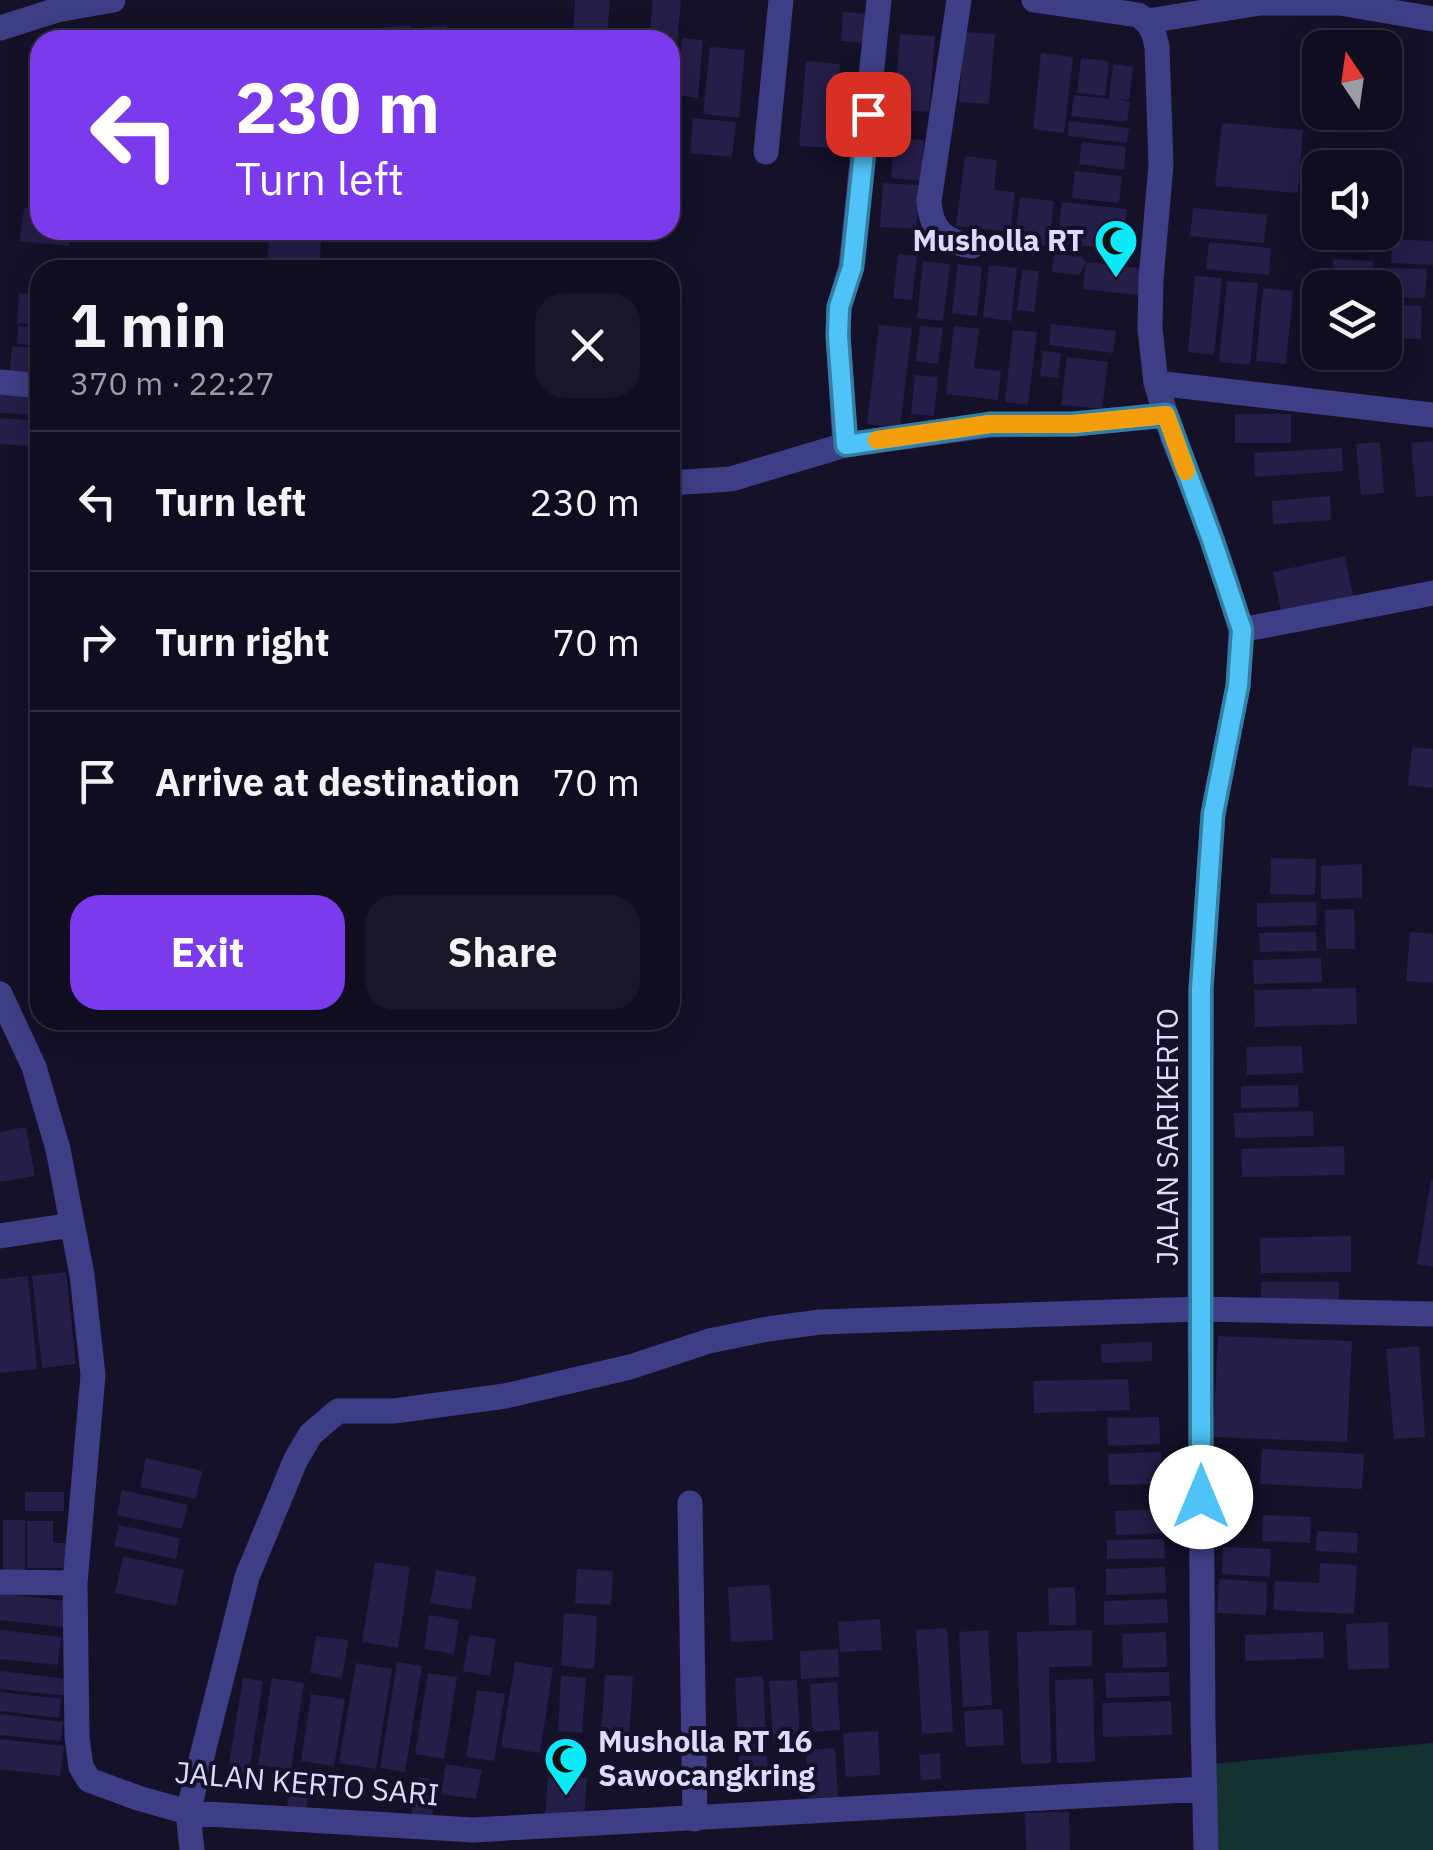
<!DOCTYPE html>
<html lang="en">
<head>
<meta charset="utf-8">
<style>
	body { margin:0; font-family:"IBM Plex Sans",sans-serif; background:#181628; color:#f1f3f6; height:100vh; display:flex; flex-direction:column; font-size:38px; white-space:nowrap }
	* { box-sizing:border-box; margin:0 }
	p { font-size:32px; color:#9b9ca4 }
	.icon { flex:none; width:55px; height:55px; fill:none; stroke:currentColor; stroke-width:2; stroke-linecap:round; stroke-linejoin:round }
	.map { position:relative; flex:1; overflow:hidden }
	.side { position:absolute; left:30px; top:260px; width:650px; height:770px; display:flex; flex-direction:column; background:#0f0d1f; border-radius:30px; box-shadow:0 5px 25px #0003,0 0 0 2px #2f2d3d }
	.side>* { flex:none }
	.guide { position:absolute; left:30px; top:30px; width:650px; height:210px; border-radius:30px; box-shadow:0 5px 25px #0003,0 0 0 2px #2f2d3d; background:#7c3aed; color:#fff; overflow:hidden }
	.needle { width:65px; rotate:347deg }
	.controls { position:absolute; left:1302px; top:30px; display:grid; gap:20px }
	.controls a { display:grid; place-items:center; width:100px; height:100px; border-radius:20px; background:#0f0d1f; box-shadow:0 5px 25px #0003,0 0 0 2px #2f2d3d; font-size:50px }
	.pin { position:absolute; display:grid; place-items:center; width:85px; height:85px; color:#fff; margin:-42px; border-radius:20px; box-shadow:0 5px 15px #0006 }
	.me { position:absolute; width:110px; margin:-55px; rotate:0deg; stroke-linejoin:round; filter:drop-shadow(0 0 8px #0008) }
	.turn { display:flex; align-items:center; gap:35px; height:210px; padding:0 40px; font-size:45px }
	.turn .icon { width:130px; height:130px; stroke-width:2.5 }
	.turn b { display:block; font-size:70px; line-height:85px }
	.round { display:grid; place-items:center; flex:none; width:105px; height:105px; border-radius:30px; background:#181628 }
	.summary { display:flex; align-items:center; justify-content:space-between; height:170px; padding:0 40px }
	h1 { font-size:60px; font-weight:800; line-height:75px }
	.primary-button { display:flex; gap:20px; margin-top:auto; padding:20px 40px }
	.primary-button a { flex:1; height:115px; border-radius:30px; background:#7c3aed; color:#fff; font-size:40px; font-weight:800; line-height:115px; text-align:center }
	.primary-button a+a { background:#181628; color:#f1f3f6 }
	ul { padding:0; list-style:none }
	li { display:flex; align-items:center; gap:30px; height:140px; padding:0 40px; border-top:2px solid #2f2d3d }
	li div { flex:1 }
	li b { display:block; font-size:38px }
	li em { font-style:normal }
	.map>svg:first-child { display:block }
</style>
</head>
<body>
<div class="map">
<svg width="1433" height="1850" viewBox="0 0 1433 1850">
	<rect width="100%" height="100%" fill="#141129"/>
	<path fill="#143330" d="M1433,1743V1850H1214L1211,1764Z"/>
	<path fill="#251e49" d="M575,0H610L607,36L573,33Z
		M653,0H681L674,78H670V40H649Z
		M843,12L867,14L865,43L841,41Z
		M410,25L411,40H379L378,28Z
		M447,25L449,40H423L422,28Z
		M964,32L995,34L989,104L959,102Z
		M900,34L935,36L929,112L894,109Z
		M682,38L703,40L698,98L677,95Z
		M710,47L745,50L739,118L703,114Z
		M1041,53L1073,57L1064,133L1033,129Z
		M1081,58L1109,61L1105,96L1077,93Z
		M806,61L840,64L833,148L799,146Z
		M1113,64L1133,67L1129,100L1118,99L1130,102L1127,122L1071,116L1074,95L1109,99Z
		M34,116L40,117V173L28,171Z
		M693,118L736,122L732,157L690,153Z
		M1069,121L1129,128L1127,143L1068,136Z
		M1222,123L1303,130L1298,193L1215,186Z
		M894,138L924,140L921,181L891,178Z
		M1082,142L1126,147L1124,170L1079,164Z
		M965,156L997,160L994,190L1015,192L1010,232L956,226Z
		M1075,171L1122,176L1119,203L1072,198Z
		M31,177L40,178V207L27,206Z
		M883,183L920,185L916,229L880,227Z
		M1020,197L1054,201L1049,246L1014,242Z
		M1062,202L1127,209L1122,250L1057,243Z
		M24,208L40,210V230H70L69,246L20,241Z
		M1193,208L1267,215L1264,243L1190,236Z
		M270,230H322L319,270L267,266Z
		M1392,239L1433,241V265L1391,263Z
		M1209,242L1271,248L1269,275L1206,269Z
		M898,254L917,256L912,300L893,298Z
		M1054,254L1082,257L1086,262L1079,275L1052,272Z
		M1333,259L1373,261L1372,288H1332Z
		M923,261L950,264L943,321L917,318Z
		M1086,262L1149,269L1146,296L1083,289Z
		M958,264L982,267L977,316L952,313Z
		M989,265L1017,268L1011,321L983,317Z
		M1389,268L1427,269L1425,298L1387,297Z
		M1022,270L1039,271L1034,312L1017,310Z
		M1195,276L1222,278L1214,355L1188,352Z
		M1227,281L1258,283L1250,365L1219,362Z
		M1263,288L1293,291L1286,364L1256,361Z
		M19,293L40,295V325L17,323Z
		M1303,296L1320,297V352H1325V359H1302Z
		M1386,304L1422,306L1421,339L1385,338Z
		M1051,324L1116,331L1113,353L1049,345Z
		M879,325L912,328L900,428L867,424Z
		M18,326L40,328V346L17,344Z
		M920,326L943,328L938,364L916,361Z
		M954,326L979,329L974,368L1001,371L998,400L946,394Z
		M1013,330L1037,332L1028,405L1005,402Z
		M12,346L40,348V381L9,378Z
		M1043,351L1061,353L1058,378L1040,376Z
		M1329,352H1369V361L1329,360Z
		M1067,357L1108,362L1102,409L1061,405Z
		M915,375L938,377L934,416L911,414Z
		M0,389L40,392V415L0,413Z
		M1235,414H1291V443H1235Z
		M0,418L40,421L39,447L0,444Z
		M1433,441V496L1416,497L1411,443Z
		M1380,442L1384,493L1361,495L1356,444Z
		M1342,448L1343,471L1255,477L1254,453Z
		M1330,496L1331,520L1273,524L1272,501Z
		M1345,556L1353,596L1281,611L1273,572Z
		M1412,747L1433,749V788L1408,785Z
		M1271,858L1316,859L1315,895L1270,894Z
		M1362,864V898L1321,899V866Z
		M1316,902L1317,925L1257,927V903Z
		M1354,909L1355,949H1326L1325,910Z
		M1316,932L1317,951L1260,952L1259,933Z
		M1410,932L1433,934V983L1406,981Z
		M1321,958L1322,982L1254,984L1253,960Z
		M1356,988L1357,1024L1255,1027L1254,990Z
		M1302,1046L1303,1073L1247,1075L1246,1047Z
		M1298,1085L1299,1107L1241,1108V1086Z
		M1313,1111L1314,1136L1235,1138L1234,1113Z
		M26,1127L35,1176L0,1182V1132Z
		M1344,1146L1345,1175L1242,1177L1241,1149Z
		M1431,1180H1433V1267L1417,1264Z
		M1351,1236V1272L1261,1273L1260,1238Z
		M66,1272L76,1364L42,1368L32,1276Z
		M28,1276L37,1369L0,1373V1279Z
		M1261,1282H1339V1309H1261Z
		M1218,1336L1352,1341L1347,1442L1213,1437Z
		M1152,1342V1361L1102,1363L1101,1344Z
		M1419,1346L1425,1437L1394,1439L1386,1349Z
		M1128,1379L1130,1410L1034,1413L1033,1381Z
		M1159,1417L1160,1444L1108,1446L1107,1418Z
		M1262,1449L1364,1454L1362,1489L1260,1484Z
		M1161,1452V1484L1109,1485L1108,1454Z
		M146,1458L202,1471L196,1499L140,1487Z
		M122,1490L188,1505L182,1529L117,1515Z
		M25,1492H64V1511H25Z
		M1165,1509L1166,1533L1116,1535L1115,1511Z
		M1263,1515L1311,1517L1310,1543L1262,1541Z
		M3,1520H25V1571H3Z
		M27,1521H53V1543H72V1568H27Z
		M119,1525L180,1538L176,1559L114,1546Z
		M1317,1531L1358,1533L1357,1553L1316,1551Z
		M1164,1539L1165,1558L1107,1559V1540Z
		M1223,1547L1271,1549L1270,1577L1222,1574Z
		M123,1556L184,1570L176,1606L115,1593Z
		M375,1562L410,1567L398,1648L362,1642Z
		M1320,1563L1357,1565L1354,1614L1273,1610L1275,1581L1319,1583Z
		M1165,1567L1166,1593L1106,1595V1569Z
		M577,1569L613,1571L611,1605L575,1603Z
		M436,1570L476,1577L471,1610L430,1603Z
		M1219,1579L1267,1582L1266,1615L1217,1613Z
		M770,1585L773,1640L731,1642L728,1587Z
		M1075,1587L1076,1625H1049L1048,1588Z
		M0,1593L66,1601L63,1627L0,1620Z
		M1167,1599L1168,1623L1104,1625V1601Z
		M564,1613L597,1616L594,1669L561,1666Z
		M429,1615L459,1620L454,1654L424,1649Z
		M880,1619L882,1650L840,1652L838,1622Z
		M1388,1622L1389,1668L1348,1670L1346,1624Z
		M947,1628L953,1732L922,1734L916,1630Z
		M0,1630L61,1637L58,1665L0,1659Z
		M988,1630L992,1705L963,1707L959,1632Z
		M1092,1630V1666L1049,1667L1051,1763L1021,1764L1017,1632Z
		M1166,1632L1167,1667L1123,1668L1122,1634Z
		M1323,1632L1324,1658L1245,1661V1635Z
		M469,1635L496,1639L490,1676L463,1671Z
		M316,1636L348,1640L342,1678L310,1673Z
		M838,1649L839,1677L801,1679L800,1651Z
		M397,1662L422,1666L405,1772L380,1768Z
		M515,1662L553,1668L540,1753L501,1747Z
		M356,1663L392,1669L376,1769L339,1763Z
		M0,1671L70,1679L68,1696L0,1689Z
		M1169,1672L1170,1696L1106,1698L1105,1673Z
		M428,1673L457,1677L444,1759L415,1754Z
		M605,1675L633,1676L629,1739L601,1738Z
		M561,1676L586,1678L582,1733L558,1731Z
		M763,1676L768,1779L740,1781L735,1678Z
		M243,1678L263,1681L249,1773L228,1770Z
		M272,1678L304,1683L291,1770L258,1765Z
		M1093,1679L1095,1762L1057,1763L1055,1680Z
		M797,1680L800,1739L773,1741L769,1681Z
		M837,1682L840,1730L812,1732L810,1684Z
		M477,1690L505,1694L494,1761L466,1757Z
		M0,1692L61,1699L59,1718L0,1711Z
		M311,1694L345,1699L334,1766L301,1761Z
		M1171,1701L1172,1735L1103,1737L1102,1703Z
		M1002,1709L1004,1745L966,1747L964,1711Z
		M0,1714L63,1722L61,1741L0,1735Z
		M878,1731L880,1775L846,1777L843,1733Z
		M0,1739L64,1746L60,1776L0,1769Z
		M835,1748L838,1797L809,1798L806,1750Z
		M940,1753L941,1779L921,1780L919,1755Z
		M446,1764L482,1770L476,1799L441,1794Z
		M548,1776L587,1778L584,1819L545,1816Z
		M292,1777L311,1780L306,1810L287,1806Z
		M418,1777L438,1780L432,1817L411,1814Z
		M1069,1812L1070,1850H1026L1025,1813Z"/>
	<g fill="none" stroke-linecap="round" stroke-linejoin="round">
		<path stroke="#3e3e86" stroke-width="25" d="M959,0L929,201C931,230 944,242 972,246
			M1034,0L1138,15C1151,23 1154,32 1157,47L1161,165L1151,279L1150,329L1156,383L1173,438L1201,507L1224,574L1241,630L1238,686L1213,814L1201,989L1200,1309L1203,1722L1206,1850
			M1148,21L1260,3H1340L1433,19
			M0,28L57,10L113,0
			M766,152L781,0
			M0,382L40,386
			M1156,383L1433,415
			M845,445L838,336L839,307L851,267L879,0
			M670,483L731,479L845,445L990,425L1074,424L1166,415
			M1241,630L1433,593
			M0,994L34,1067L58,1149L82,1275L93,1375L75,1583L77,1737L81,1767L89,1780L138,1798L191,1813L473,1830L1204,1789
			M0,1236L72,1225
			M690,1503L695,1819
			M0,1582L75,1583
			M192,1850L188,1812L247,1577L296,1459L311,1434L338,1411H394L505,1396L630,1367L709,1341L768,1329L820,1322L1200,1309L1433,1314"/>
	</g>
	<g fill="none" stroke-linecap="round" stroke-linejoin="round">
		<defs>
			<path id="route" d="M868,114L852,267L839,307L838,336L846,445L990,424H1074L1166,415L1212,540L1242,630L1238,686L1213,814L1201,989V1497"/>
		</defs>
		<use href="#route" stroke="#337fa1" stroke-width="25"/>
		<use href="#route" stroke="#4fc3f7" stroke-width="18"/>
		<path stroke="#f59e0b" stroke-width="18" d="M877,440L990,424H1074L1166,415L1186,471"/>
	</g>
	<defs>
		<symbol id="mosque-pin" viewBox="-11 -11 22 30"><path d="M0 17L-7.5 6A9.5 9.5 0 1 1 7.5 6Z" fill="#0ceaf8" stroke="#141129"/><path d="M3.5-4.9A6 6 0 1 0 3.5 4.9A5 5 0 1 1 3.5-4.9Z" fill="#111"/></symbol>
	</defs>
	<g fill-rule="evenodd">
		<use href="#mosque-pin" x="1091" y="216" width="50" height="68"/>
		<use href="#mosque-pin" x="541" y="1734" width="50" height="68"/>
	</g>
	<g text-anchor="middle" stroke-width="8" stroke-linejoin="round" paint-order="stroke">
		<g font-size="30" font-weight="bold" fill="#dddafe" stroke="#141129" text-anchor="end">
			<text x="1084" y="251">Musholla RT</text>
			<text x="598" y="1752" text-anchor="start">Musholla RT 16<tspan x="598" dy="34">Sawocangkring</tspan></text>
		</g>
		<g font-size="30" fill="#dddafe" stroke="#141129">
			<text transform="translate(1168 1137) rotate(-90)" y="10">JALAN SARIKERTO</text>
			<text transform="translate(307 1784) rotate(5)" y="10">JALAN KERTO SARI</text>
		</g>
	</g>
</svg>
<div class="controls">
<a><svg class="needle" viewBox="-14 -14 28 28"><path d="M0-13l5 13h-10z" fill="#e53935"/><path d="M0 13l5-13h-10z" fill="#9b9ca4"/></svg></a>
<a><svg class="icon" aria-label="sound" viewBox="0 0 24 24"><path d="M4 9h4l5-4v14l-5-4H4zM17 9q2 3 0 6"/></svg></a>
<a><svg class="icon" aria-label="layers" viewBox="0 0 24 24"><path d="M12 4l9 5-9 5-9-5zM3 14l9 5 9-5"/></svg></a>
</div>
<div class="pin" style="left:868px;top:114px;background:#d93025"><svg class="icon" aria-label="arrive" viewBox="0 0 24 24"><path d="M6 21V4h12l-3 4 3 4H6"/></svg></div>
<svg class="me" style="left:1201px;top:1497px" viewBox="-20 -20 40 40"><circle r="19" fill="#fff"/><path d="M0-13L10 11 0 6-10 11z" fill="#4fc3f7"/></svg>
<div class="guide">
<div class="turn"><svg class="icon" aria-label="left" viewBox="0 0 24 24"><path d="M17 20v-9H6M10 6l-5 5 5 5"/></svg><div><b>230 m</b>Turn left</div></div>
</div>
<section class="side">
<div class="summary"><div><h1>1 min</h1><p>370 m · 22:27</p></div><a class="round"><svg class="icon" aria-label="close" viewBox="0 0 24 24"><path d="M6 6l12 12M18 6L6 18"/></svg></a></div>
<ul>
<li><svg class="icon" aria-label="left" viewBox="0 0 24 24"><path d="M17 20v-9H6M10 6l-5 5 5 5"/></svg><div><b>Turn left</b></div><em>230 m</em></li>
<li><svg class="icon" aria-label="right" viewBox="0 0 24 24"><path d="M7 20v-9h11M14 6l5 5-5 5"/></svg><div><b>Turn right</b></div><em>70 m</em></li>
<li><svg class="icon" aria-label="arrive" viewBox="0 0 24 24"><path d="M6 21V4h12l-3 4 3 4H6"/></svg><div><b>Arrive at destination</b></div><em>70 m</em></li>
</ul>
<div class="primary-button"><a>Exit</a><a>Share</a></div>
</section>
</div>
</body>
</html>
